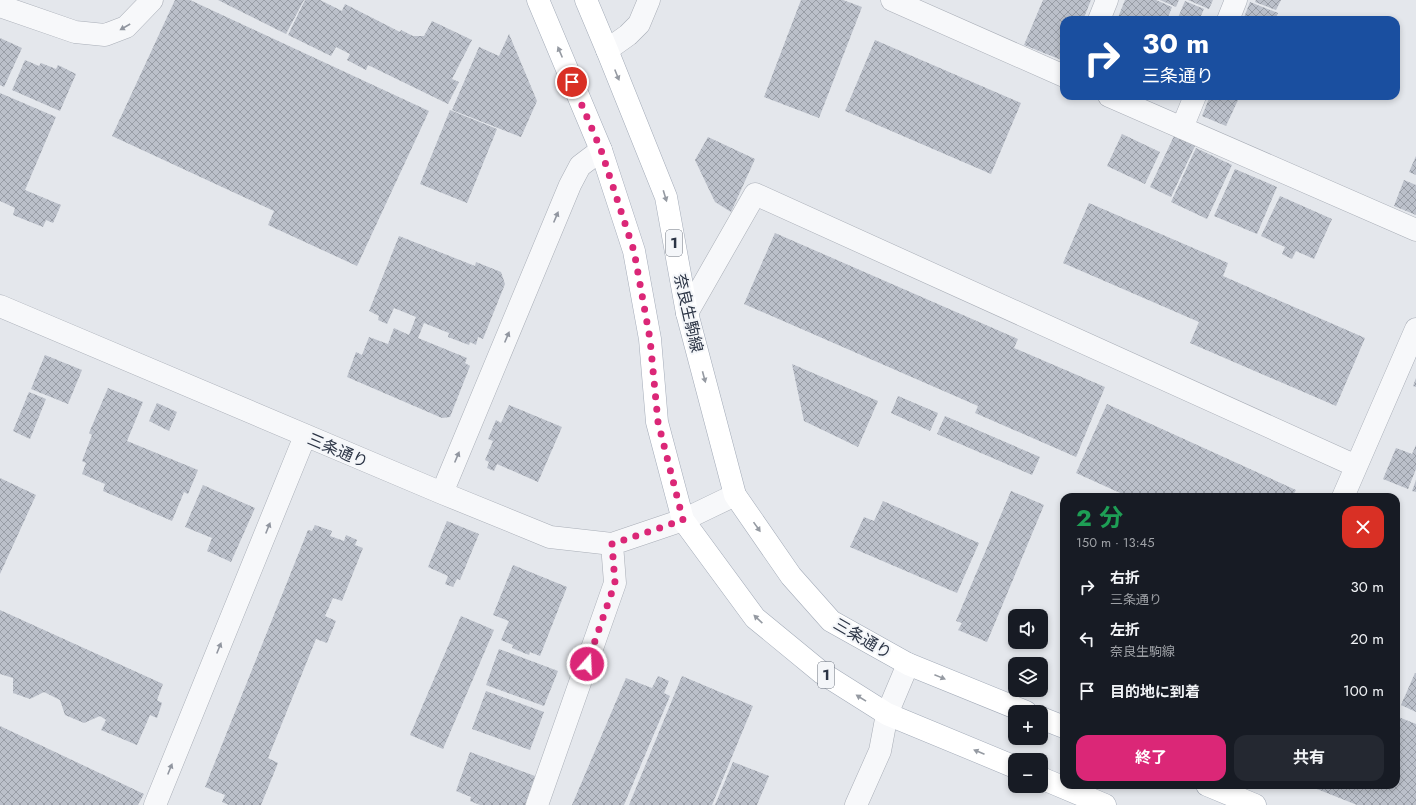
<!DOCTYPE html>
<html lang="ja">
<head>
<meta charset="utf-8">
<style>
	body { margin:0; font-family:Jost,"Noto Sans JP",sans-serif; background:#242831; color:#f1f3f6; height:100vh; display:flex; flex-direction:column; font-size:15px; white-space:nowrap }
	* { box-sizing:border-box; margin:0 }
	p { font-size:13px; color:#9ea1a6 }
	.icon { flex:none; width:22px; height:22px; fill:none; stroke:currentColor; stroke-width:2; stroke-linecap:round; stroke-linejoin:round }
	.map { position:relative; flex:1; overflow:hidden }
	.drawer { position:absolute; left:1060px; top:493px; width:340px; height:296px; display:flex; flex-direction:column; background:#171b24; border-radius:12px; box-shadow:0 2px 6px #0003 }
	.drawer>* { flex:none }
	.top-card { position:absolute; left:1060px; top:16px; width:340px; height:84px; border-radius:12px; box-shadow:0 2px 6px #0003; background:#1a4fa0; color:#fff; overflow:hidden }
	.tools { position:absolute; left:1008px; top:609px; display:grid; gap:8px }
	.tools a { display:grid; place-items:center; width:40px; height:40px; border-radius:8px; background:#171b24; box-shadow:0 2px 6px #0003; font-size:20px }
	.pin { position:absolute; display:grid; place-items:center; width:34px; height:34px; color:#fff; margin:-17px; border:2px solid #fff; border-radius:50%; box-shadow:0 1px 4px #0007 }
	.me { position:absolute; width:44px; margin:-22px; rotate:19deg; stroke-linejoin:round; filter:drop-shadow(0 0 3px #0008) }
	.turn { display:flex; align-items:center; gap:14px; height:84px; padding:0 16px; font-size:18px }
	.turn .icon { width:52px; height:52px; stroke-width:2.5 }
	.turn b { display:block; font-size:28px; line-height:34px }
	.round { display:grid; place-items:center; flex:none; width:42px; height:42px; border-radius:12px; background:#242831 }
	.summary { display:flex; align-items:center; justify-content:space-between; height:68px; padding:0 16px }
	h1 { font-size:24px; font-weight:700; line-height:30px; color:#1e9e55 }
	.button { display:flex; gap:8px; margin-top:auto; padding:8px 16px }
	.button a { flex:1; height:46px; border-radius:12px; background:#db2777; color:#fff; font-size:16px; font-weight:700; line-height:46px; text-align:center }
	.button a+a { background:#242831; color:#f1f3f6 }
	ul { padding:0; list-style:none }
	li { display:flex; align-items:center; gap:12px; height:52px; padding:0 16px }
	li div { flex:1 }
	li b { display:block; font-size:15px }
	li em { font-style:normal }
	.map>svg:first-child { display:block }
</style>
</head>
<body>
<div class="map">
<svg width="1416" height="805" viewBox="0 0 1416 805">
	<defs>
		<pattern id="building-cross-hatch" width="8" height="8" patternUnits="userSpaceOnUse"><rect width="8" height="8" fill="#bbc0ca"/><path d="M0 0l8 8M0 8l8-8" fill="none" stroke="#989da6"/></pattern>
	</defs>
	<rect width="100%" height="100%" fill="#e4e7ec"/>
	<path fill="url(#building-cross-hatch)" d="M175,0H190L429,111L357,266L268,225L274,211L112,136Z
		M218,0H304L286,34Z
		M305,0H320L342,11L345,4L400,32L401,30L413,36H424L432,21L472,40L452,79L459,82L448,104L368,65L366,70L347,60L350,54L336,47L331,56L288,35Z
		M801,0H843L862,7L819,118L764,97Z
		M1043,0H1091L1083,20H1064V61L1024,45Z
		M1125,0H1156L1172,7L1167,20H1117Z
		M1160,0H1179L1176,7Z
		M1188,0H1213L1209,9Z
		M1256,0H1281L1276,10L1255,2Z
		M1185,1L1204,9L1199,20H1177Z
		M1250,2L1278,13L1275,20H1243Z
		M509,34L537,101L521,137L452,110L479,47L499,56Z
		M0,38L22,48L4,87L0,85Z
		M875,40L1021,103L991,174L845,111Z
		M25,60L39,66L41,63L56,69L58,65L76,74L60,111L12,90Z
		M0,93L56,117L25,190L61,205L53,223L46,220L43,227L13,215L15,208L0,201Z
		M1210,96H1228L1238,100L1226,126L1202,116Z
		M450,110L497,129L467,203L420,184Z
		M1122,134L1160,152L1145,184L1107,166Z
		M1174,136L1195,146L1171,197L1150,187Z
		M708,137L755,159L731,212L715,202L695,160Z
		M1196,148L1232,165L1207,219L1171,202Z
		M1416,156V175L1409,172Z
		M1235,169L1277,187L1257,234L1214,216Z
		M1404,180L1416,185V215L1394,206Z
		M1280,196L1332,219L1314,259L1296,251L1292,259L1282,254L1285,247L1261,236Z
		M1089,203L1228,263L1223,276L1365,338L1336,406L1190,343L1199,322L1063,263Z
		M775,233L1018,339L1014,348L1105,387L1076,457L975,413L978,406L744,304Z
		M399,236L475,266L476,262L501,272L505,284L483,339L478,337L476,345L470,342L469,345L448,337L449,333L424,323L418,338L467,358L465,363L470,366L450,417L442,418L347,377L356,352L362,355L369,337L388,344L394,328L409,335L416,317L394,308L387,324L378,320L379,316L369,311Z
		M45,355L82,370L68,404L31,389Z
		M792,364L878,401L858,447L804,421Z
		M1416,378V387L1413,386Z
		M108,388L143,402L127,441L198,470L188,494L184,492L172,521L103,491L105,484L82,474L86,463L82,461L92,435L89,433Z
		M29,392L46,399L30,439L13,431Z
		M898,396L938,413L930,431L891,413Z
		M157,403L177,412L169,431L149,421Z
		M1107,404L1296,490L1292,497H1129L1076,473Z
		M509,405L562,427L538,482L497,464L494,471L487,468L489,462L485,460L493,441L488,439L496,420L501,423Z
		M945,416L1040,457L1032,475L937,434Z
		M1416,445V469L1408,489L1383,479L1396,448L1412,454Z
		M0,478L36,495L0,574Z
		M1416,480V492L1412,491Z
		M203,485L255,508L231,562L207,551L212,538L185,527Z
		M1011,491L1044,505L987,642L958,630L962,623L956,621Z
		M883,501L979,543L957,593L850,547L864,517L874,521Z
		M447,521L479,534L460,580L457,579L453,587L445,584L448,576L428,567Z
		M315,525L332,531L330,536L344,541L346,535L357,540L355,545L363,548L342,601L333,598L325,616L336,621L327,643L316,639L268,758L278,763L261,805H229L222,802L225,795L205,787L308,530L312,531Z
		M513,565L567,587L540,656L530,652L529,655L512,648L513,645L501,640L509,621L493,615Z
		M0,610L163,684L157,700L162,703L157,718L150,715L137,745L101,730L106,720L100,716L84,723L65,715L60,700L44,692L30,699L13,693V678L0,674Z
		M461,616L494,630L443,749L410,735Z
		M499,649L558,671L544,706L486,685Z
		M1415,673H1416V712L1401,705Z
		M658,676L669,681L664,693L670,696L624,805H572L626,678L652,688Z
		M682,676L753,706L712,805H629Z
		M486,691L544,712L530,750L472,729Z
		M1396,716L1416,724V805H1357L1317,789L1319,785H1396Z
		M0,726L144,794L138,805H0Z
		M470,752L535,776L525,805H480L470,801L471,797L456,791Z
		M733,762L769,776L757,805H715Z"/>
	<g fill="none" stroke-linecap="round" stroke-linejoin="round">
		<defs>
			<path id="minor" d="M892,0L1064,76
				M0,6L75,32L105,35L126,27L152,0
				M1099,20L1107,0
				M1228,20L1236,0
				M607,50L628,35L639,24L649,0
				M1109,96L1416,230
				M1182,128L1195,96
				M0,306L442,493L550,537L612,544L683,520L735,495
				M687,313L755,194L1356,466
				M442,493L570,185L580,166L601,150
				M1343,497L1416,329
				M155,805L305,436
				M537,805L615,583L612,544
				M856,805L880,751L887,714L908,664"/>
			<path id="major" d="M538,0L601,150L634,251L650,339L657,422L683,520L755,618L822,673L887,714L1015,767
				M586,0L607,50L666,197L687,313L735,495L791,576L831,621L908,664L1026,712
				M1041,718L1064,727
				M1041,778L1105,805
				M1207,785L1255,805"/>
		</defs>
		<use href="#minor" stroke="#a9aeb7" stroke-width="23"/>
		<use href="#major" stroke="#a3abb8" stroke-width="23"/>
		<use href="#minor" stroke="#f7f8fa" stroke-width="22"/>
		<use href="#major" stroke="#fff" stroke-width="22"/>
	</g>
	<defs><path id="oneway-solid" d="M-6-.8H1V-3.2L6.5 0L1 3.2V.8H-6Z"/></defs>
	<g fill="#9196a0">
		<use href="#oneway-solid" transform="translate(125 27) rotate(150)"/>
		<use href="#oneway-solid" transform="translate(556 217) rotate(-67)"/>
		<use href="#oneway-solid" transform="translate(507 337) rotate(-67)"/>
		<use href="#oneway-solid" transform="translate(457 457) rotate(-67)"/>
		<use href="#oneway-solid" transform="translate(268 528) rotate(-68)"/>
		<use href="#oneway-solid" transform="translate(219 648) rotate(-68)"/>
		<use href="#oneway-solid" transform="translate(170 769) rotate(-68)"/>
	</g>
	<g fill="#959aa2">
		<use href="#oneway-solid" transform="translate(560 52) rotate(-113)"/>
		<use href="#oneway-solid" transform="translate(617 75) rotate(68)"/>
		<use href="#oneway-solid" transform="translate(665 196) rotate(73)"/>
		<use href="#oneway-solid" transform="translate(704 377) rotate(75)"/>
		<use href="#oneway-solid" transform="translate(757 527) rotate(55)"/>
		<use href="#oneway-solid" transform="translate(758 619) rotate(-137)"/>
		<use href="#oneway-solid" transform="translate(940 677) rotate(22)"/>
		<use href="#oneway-solid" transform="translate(861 698) rotate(-148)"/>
		<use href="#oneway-solid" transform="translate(979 752) rotate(-157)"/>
	</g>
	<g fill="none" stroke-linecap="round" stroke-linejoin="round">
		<path stroke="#db2777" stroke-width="7" stroke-dasharray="0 12.6" d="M572,82L601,150L634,251L650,339L658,422L683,520L612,544L615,583L587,664"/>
	</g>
	<g text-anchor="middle" stroke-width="4" stroke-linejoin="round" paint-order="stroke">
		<g fill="#f4f6f9" stroke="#676e7b" stroke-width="1">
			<rect x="666" y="230" width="16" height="26" rx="3"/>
			<rect x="818" y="662" width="16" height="26" rx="3"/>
		</g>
		<g font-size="15" font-weight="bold" fill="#2b3445">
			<text x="674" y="248">1</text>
			<text x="826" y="680">1</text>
		</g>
		<g font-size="16" fill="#2b3445" stroke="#f4f6f9">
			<text transform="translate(689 313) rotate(77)" y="6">奈良生駒線</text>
			<text transform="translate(338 450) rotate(23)" y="6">三条通り</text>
			<text transform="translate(863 638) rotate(30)" y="6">三条通り</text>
		</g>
	</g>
</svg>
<div class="tools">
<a><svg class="icon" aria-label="sound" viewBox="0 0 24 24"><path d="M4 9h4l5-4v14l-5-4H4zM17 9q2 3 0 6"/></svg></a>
<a><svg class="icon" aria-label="layers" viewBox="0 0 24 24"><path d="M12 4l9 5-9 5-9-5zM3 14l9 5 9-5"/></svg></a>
<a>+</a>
<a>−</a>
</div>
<div class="pin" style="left:572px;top:82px;background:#d93025"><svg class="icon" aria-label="arrive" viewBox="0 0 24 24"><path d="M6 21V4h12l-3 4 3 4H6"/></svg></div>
<svg class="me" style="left:587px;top:664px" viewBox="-20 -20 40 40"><circle r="17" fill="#db2777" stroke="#fff" stroke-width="3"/><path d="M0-11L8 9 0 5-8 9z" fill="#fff"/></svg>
<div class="top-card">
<div class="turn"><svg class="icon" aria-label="right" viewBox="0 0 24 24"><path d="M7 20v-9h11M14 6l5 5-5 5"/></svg><div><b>30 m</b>三条通り</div></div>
</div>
<section class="drawer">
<div class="summary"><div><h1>2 分</h1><p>150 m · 13:45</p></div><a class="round" style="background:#d93025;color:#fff"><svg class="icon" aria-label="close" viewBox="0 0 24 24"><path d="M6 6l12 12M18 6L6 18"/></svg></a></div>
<ul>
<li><svg class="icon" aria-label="right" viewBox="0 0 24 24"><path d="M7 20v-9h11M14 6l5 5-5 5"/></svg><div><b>右折</b><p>三条通り</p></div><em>30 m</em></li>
<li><svg class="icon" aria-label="left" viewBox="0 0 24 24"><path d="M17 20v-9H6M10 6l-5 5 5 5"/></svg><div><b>左折</b><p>奈良生駒線</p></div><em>20 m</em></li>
<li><svg class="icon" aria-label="arrive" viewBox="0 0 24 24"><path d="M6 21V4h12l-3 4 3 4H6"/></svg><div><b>目的地に到着</b></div><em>100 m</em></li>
</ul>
<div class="button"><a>終了</a><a>共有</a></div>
</section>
</div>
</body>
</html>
